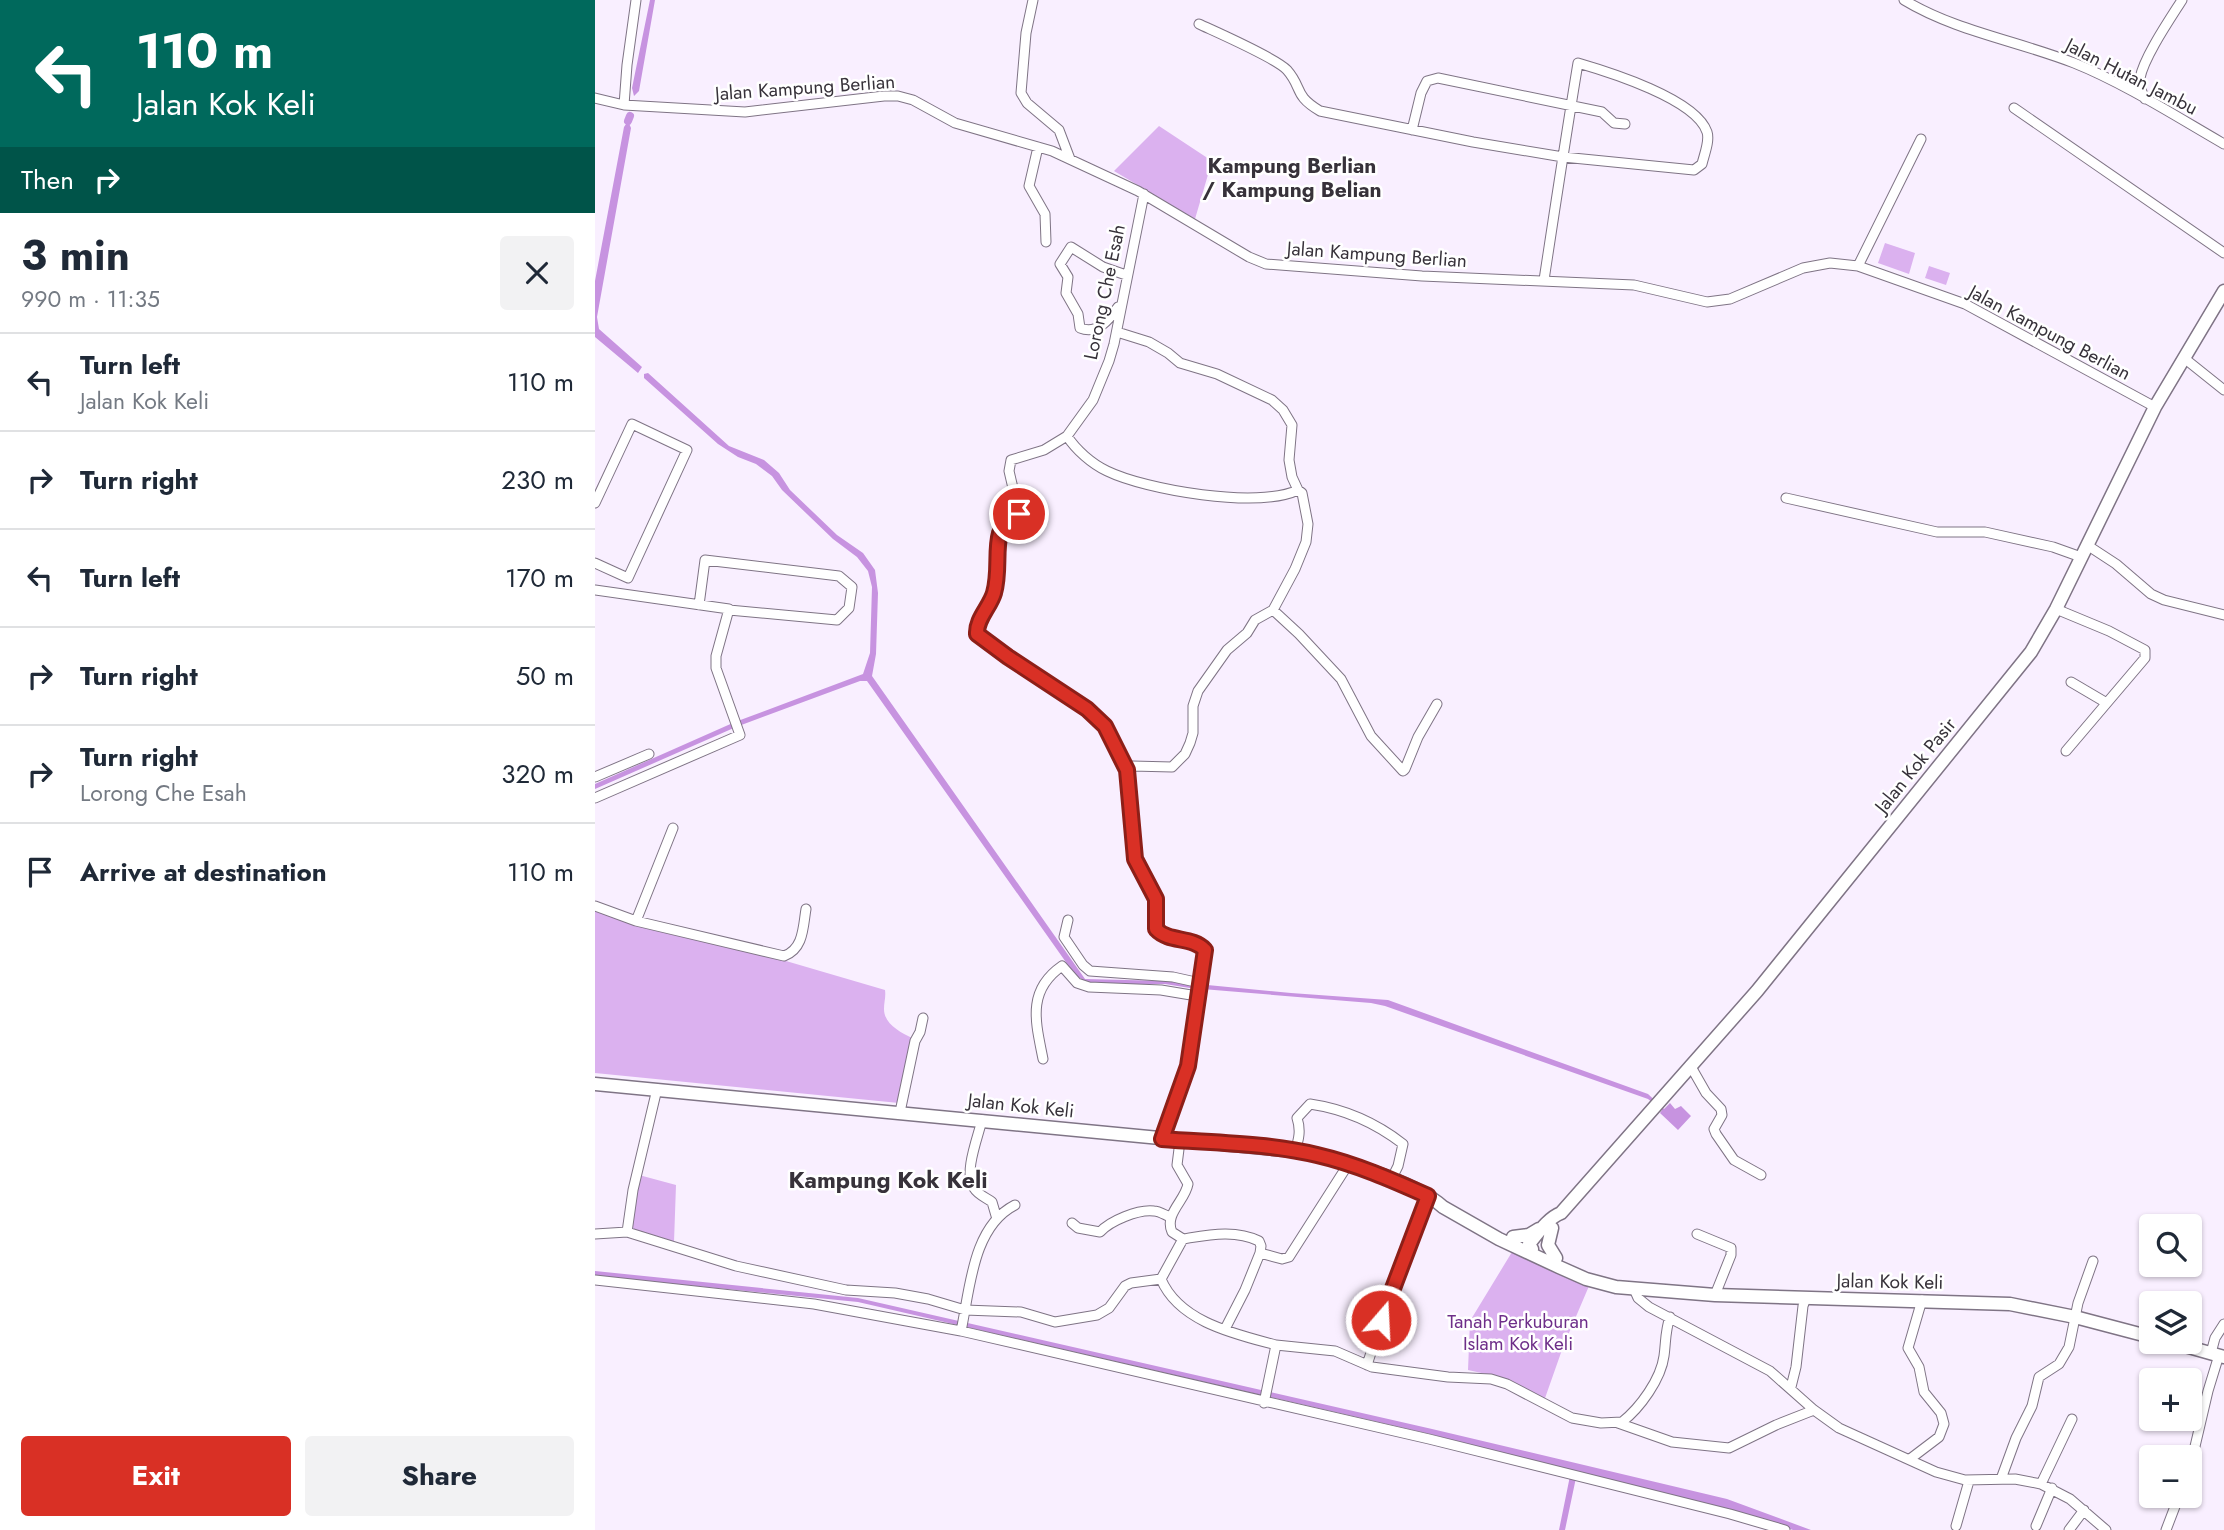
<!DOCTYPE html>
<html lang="en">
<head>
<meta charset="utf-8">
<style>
	body { margin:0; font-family:Jost,sans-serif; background:#f2f2f3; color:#1f2937; height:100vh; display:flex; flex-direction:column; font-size:26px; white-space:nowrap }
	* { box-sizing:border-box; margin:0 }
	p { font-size:23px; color:#747a83 }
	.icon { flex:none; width:38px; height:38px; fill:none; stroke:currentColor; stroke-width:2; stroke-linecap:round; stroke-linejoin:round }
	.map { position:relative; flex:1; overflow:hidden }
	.sheet { display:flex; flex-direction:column; background:#fff; width:595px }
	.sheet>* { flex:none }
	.banner { background:#00695c; color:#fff; overflow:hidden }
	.tools { position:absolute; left:1544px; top:1214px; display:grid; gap:14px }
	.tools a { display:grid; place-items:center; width:63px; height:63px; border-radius:7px; background:#fff; box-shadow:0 2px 5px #0004; font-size:35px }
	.pin { position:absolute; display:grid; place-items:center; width:60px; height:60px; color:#fff; margin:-30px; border:4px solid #fff; border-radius:50%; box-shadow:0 2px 7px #0007 }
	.me { position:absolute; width:77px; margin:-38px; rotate:19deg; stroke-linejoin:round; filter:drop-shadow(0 0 5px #0008) }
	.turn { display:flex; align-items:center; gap:24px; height:147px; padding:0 21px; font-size:32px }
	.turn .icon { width:91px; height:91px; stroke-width:2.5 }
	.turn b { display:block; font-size:49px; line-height:60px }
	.then { display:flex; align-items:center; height:66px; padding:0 21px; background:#0003; gap:14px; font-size:26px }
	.round { display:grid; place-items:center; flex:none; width:74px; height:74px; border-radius:7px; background:#f2f2f3 }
	.headline { display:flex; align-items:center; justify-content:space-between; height:119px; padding:0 21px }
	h1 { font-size:42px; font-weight:700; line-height:52px }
	.button { display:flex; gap:14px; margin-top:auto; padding:14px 21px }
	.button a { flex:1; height:80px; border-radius:7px; background:#d93025; color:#fff; font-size:28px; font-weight:700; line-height:80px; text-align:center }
	.button a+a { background:#f2f2f3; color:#1f2937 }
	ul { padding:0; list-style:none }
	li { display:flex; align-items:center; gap:21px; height:98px; padding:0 21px; border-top:2px solid #e0e1e3 }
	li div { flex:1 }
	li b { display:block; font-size:26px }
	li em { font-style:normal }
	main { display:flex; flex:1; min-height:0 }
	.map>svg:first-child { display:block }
</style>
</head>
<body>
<main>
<section class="sheet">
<div class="banner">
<div class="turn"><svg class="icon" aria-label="left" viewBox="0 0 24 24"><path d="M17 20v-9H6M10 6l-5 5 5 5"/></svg><div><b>110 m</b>Jalan Kok Keli</div></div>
<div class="then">Then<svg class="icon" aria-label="right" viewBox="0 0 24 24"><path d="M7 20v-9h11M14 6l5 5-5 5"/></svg></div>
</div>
<div class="headline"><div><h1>3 min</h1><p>990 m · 11:35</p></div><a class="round"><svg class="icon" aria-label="close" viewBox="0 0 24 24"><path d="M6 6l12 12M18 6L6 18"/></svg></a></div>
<ul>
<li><svg class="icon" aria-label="left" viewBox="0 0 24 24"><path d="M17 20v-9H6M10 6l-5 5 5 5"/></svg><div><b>Turn left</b><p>Jalan Kok Keli</p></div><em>110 m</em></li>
<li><svg class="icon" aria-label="right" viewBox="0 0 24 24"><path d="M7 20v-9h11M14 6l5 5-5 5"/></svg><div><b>Turn right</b></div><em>230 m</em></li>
<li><svg class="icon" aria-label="left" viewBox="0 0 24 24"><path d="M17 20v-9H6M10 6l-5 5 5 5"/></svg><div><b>Turn left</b></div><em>170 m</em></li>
<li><svg class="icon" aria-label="right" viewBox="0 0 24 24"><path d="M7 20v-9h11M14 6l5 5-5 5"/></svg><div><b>Turn right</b></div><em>50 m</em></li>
<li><svg class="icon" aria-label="right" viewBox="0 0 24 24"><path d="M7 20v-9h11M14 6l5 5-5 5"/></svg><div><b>Turn right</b><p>Lorong Che Esah</p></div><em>320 m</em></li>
<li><svg class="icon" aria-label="arrive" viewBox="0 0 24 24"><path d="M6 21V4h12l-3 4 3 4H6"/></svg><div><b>Arrive at destination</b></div><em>110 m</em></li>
</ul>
<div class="button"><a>Exit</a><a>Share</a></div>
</section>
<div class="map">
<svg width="1629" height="1530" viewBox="0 0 1629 1530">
	<rect width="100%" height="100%" fill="#f9efff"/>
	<path fill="#dbb1ef" d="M564,126L617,161L600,219L519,171Z
		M1290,243L1320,253L1314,274L1283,263Z
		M1334,266L1355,273L1351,285L1330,278Z
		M0,911L62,931L191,961L290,990C291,997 289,1002 289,1009C289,1024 305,1032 317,1038L304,1103L0,1073Z
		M44,1175L81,1185L79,1242L39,1230L36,1224Z
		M917,1252L994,1286L968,1347L949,1401L909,1378L873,1370L875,1321Z"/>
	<path fill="#c793e0" d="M55,0H60L44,91L39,96L37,88Z
		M33,121L36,128L2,317L4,329L47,367L43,373L0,337V281L29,127Z
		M53,373L134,446L169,460L184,473L195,490L242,535L268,553L280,570L283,593L281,654L277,676L490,979L571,981L696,993L793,1000L1053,1094L1069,1109L1075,1103L1080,1109L1086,1106L1096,1116L1083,1130L1065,1113L1067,1110L1053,1099L790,1006L776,1003L595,988L570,984H495L480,975L272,681H265L141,727L0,789V784L140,722L268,674L275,653L277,587L273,571L262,557L238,539L187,490L177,476L161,464L143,457L123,444L49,378V374Z
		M0,1271L263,1298L837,1429L1132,1499L1216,1530H1198L1135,1509L982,1473L970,1530H964L976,1471L835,1434L263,1302L0,1276Z"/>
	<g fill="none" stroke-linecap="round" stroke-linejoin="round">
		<path stroke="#c793e0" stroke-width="8" d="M33,121L35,116"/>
		<defs>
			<path id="street" d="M438,0L431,33L426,93L432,103L464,130L475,159
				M1309,0C1360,31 1423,41 1479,63C1529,83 1582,117 1629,144
				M604,24C621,32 681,58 692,70C708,88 698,95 725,111L878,142L968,157L1099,170L1107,164C1109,155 1115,141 1112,132C1101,99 1014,72 983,63C971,135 960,208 949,280
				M0,98L29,105L150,112L289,96H303L318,100L360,123L457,151L543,191L654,257L671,264L827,276L1039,285L1112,302L1135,299L1208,268L1235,263L1263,266L1370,304L1560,407
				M1550,99C1547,92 1543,85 1545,78C1549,57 1575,19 1587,0
				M29,105L32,65L41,0
				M1419,108L1629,253
				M817,130L826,93L832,81L843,78L1007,112L1019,123L1030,124
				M443,147L434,186L450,214L451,242
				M1263,266L1326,139
				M523,307C514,320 502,335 485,328L483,314L471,293L473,277L465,264L476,247L508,267L531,275
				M522,332L554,342L573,353L585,363L622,374L677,400L688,410L697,425L694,460L697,477L703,490
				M1589,358L1629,390
				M472,436C481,450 497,464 512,471C551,490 663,509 703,490L707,493L713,524L711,542L700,569L678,610L660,620L652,633L632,650L603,691L598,706V733L595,743L590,754L577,767L537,766L531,772L540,859L561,899V929C574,943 597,936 610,950L593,1066L567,1139
				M1191,498L1342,532H1390L1458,547L1486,557
				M0,503L37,424L92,450L33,578L0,563
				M1492,545L1521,564L1556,594L1569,600L1629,615
				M0,590L134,609L121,656V668L145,735L0,798
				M104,605L110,560L244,576L257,587L254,608L242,620L134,610
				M1461,609L1514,631L1550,650V658L1471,751
				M678,610L704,634L746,679L776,736L808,771L810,769L823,737L842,704
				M1476,682L1510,702
				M532,770L510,726L502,717L473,695L391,642L384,637L381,629L398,596L404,573L405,533L420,522L424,514L414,471L416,460L449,450L472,436L498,400L514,361L519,344L549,194
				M0,777L54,754
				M0,906L41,921L189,956C209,949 208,926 211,909
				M473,920L469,937L488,965L495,971L578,977L605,983
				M41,921L78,828
				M448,1059C441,1023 431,991 467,966L482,983L494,987L566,990L602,996
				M1095,1065L1111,1093L1126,1109L1127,1115L1119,1129L1121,1134L1139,1160L1166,1175
				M305,1112L320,1041L325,1032L328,1018
				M387,1120C383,1137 368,1174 379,1188C383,1195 392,1198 397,1202L402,1219
				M585,1141L582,1165L593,1184C590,1201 569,1214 577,1232L588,1239C613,1235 640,1229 664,1241L666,1246L665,1253
				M700,1151C704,1139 706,1130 702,1118L715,1104C749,1109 781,1123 808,1144L803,1166L796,1180
				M477,1223L483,1228L505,1232C515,1221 543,1209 559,1211C564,1211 570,1215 575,1217
				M32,1232L38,1190L62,1089
				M0,1234L32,1232L141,1266L251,1290L300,1293L333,1299L370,1310L426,1312L460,1322L502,1315L514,1308L530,1286L536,1283L566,1279
				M1102,1234L1136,1248V1255L1120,1295
				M566,1279C584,1322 640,1334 681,1345
				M566,1279L588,1239
				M0,1280L219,1304L366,1331L834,1439L1135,1514L1190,1530
				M1039,1289L1043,1298L1054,1307L1175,1371L1219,1410L1244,1428L1341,1472L1370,1480L1420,1479L1446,1484L1475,1499L1511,1530
				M630,1329L650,1290L665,1253L687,1259L694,1257L754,1163
				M366,1331C375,1290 377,1227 420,1205
				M1616,1353L1620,1338L1629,1324
				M772,1365L794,1297L833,1197
				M1196,1387L1201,1367L1208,1306L1211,1298
				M669,1403L681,1345L740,1351L777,1367L853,1377L896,1379L912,1384L977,1418L1006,1423L1027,1422C1045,1408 1066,1379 1069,1356C1071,1342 1070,1331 1075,1317
				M1023,1423L1077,1442L1134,1448L1181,1425L1219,1410
				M1315,1459L1344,1437L1349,1424L1346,1413L1329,1392L1324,1367L1313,1348L1327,1300
				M1594,1472L1613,1391L1624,1355
				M1406,1479L1421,1438L1437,1406L1444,1377L1464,1364L1474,1347L1483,1303L1498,1261
				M1446,1484L1477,1419
				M1361,1526L1374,1481
				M1441,1526L1457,1488
				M1474,1530L1489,1510
				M1571,1530L1584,1496"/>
			<path id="secondary" d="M0,1084L700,1151C741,1159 817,1179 848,1207L904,1239L964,1267L991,1279L1021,1287L1120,1295L1415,1304L1480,1317L1556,1337
				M957,1228L953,1245L961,1258
				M918,1237L934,1235L944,1229
				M937,1249L934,1244C943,1233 953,1218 966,1213L1162,991L1436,652L1461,609L1560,407L1629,291
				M1576,1342L1629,1357"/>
		</defs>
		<use href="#street" stroke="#7f7485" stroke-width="11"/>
		<use href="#secondary" stroke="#7f7485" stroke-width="15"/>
		<use href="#street" stroke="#fff" stroke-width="9"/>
		<use href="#secondary" stroke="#fff" stroke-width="12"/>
	</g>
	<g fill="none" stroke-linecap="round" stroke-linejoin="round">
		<defs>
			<path id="route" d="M424,514L419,522L405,533C400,550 405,572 399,593C395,607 381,619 382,634L413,657L492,709L510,726L532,770L540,859L561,899V929C574,943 597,936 610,950L593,1066L567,1139C618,1143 672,1143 722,1155C761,1164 797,1180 833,1196L786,1320"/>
		</defs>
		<use href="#route" stroke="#8d1f18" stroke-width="18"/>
		<use href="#route" stroke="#d93025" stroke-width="12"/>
	</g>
	<g text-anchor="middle" stroke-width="5" stroke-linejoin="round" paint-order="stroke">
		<g font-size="19" fill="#37323a" stroke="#fff">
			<text transform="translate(1537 76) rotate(27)" y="7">Jalan Hutan Jambu</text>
			<text transform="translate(210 87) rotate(-4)" y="7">Jalan Kampung Berlian</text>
			<text transform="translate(782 254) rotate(4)" y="7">Jalan Kampung Berlian</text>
			<text transform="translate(509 292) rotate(-78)" y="7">Lorong Che Esah</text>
			<text transform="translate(1455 332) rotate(28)" y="7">Jalan Kampung Berlian</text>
			<text transform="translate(1320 765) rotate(-51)" y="7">Jalan Kok Pasir</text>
			<text transform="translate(426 1105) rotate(6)" y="7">Jalan Kok Keli</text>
			<text transform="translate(1295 1281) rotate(1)" y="7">Jalan Kok Keli</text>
		</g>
		<g font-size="19" fill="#6e2f89" stroke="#fff">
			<text x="923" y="1328">Tanah Perkuburan<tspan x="923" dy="22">Islam Kok Keli</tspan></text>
		</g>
		<g font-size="21" font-weight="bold" fill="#37323a" stroke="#fff">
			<text x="697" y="173">Kampung Berlian<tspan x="697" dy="24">/ Kampung Belian</tspan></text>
		</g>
		<g font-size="23" font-weight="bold" fill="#37323a" stroke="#fff">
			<text x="293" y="1188">Kampung Kok Keli</text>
		</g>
	</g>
</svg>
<div class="tools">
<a><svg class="icon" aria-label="search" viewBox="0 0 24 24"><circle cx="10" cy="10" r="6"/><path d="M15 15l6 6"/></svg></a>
<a><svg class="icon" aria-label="layers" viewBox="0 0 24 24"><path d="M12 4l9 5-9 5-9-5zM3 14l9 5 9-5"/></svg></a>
<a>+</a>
<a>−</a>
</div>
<div class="pin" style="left:424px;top:514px;background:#d93025"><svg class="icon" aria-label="arrive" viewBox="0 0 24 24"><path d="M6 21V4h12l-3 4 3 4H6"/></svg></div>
<svg class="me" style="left:786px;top:1320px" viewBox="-20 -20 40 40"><circle r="17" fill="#d93025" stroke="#fff" stroke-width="3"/><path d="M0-11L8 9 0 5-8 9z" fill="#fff"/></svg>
</div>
</main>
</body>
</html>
